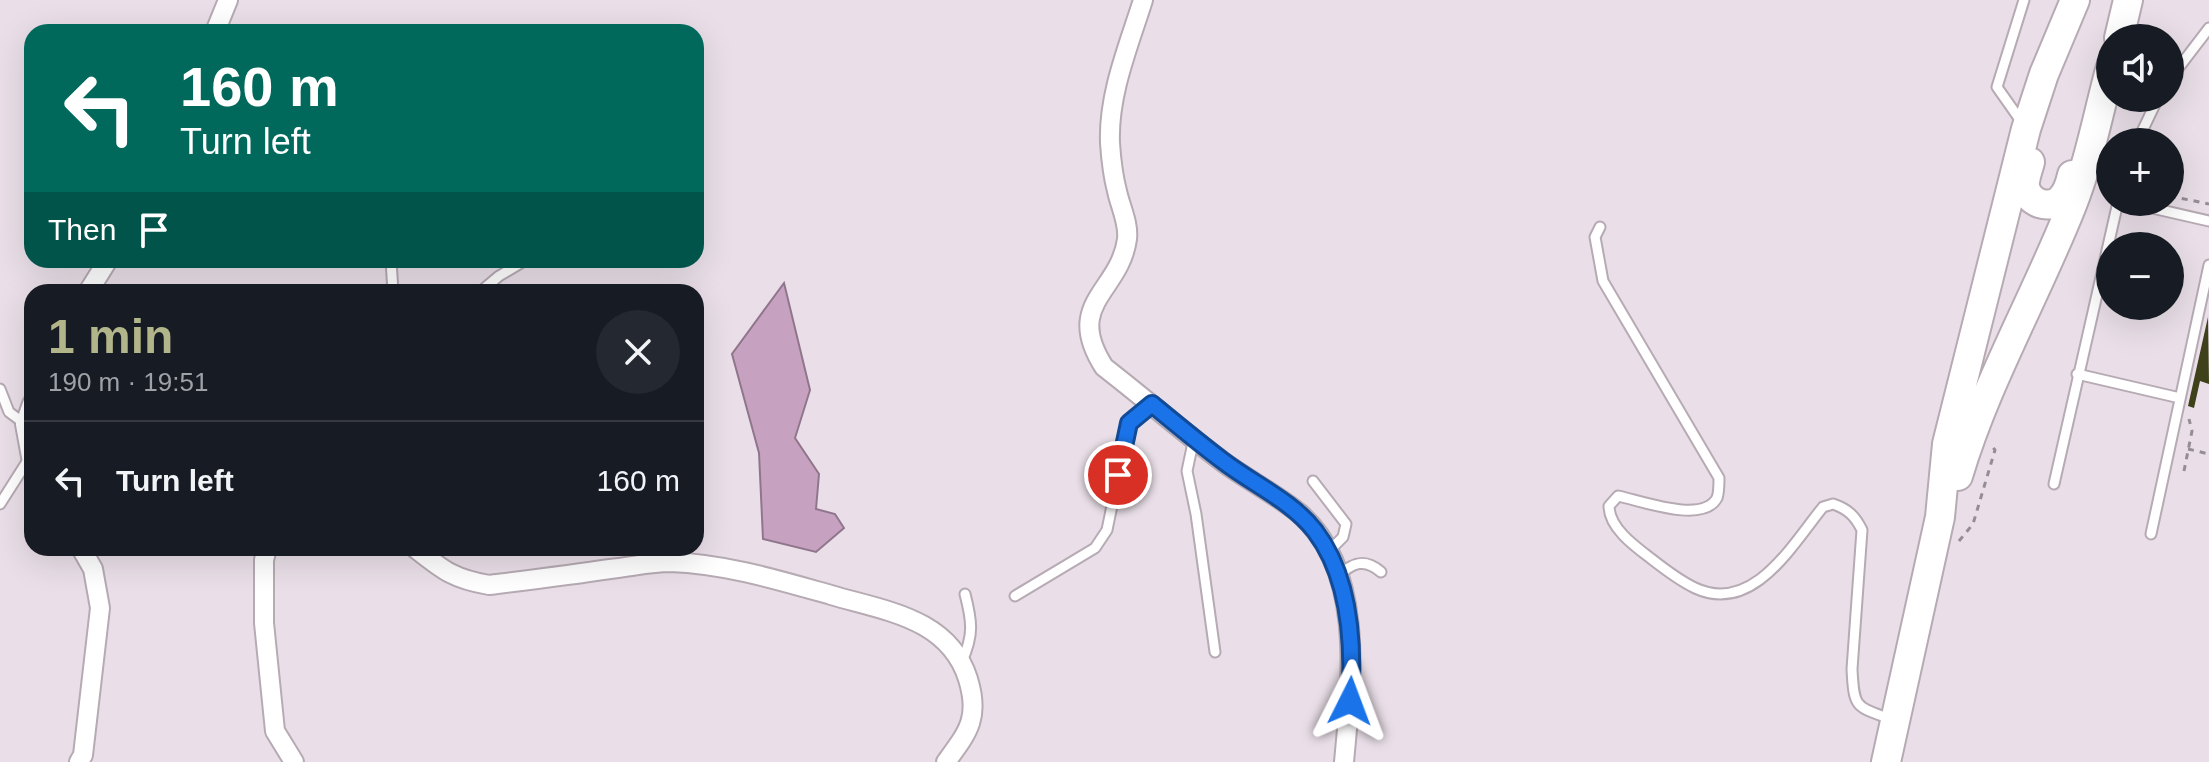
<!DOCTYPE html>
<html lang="en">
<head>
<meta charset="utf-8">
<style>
	body { margin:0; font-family:Helvetica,sans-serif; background:#242831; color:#f1f3f6; height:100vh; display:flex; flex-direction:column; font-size:30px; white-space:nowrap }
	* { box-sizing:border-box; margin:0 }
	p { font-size:26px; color:#9ea1a6 }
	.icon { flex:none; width:44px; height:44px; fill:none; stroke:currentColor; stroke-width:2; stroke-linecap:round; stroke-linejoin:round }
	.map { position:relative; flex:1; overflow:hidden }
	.panel { position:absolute; left:24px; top:284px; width:680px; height:272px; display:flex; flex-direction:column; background:#171b24; border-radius:24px; box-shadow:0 8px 32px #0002 }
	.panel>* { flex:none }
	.guide { position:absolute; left:24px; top:24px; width:680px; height:244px; border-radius:24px; box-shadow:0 8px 32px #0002; background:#00695c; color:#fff; overflow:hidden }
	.controls { position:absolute; left:2096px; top:24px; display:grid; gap:16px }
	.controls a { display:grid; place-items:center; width:88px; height:88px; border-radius:50%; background:#171b24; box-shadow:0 8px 32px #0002; font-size:40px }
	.pin { position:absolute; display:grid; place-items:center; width:68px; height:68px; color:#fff; margin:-34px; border:4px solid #fff; border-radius:50%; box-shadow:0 2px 8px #0007 }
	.me { position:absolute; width:88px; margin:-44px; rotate:3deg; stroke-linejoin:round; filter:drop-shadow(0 0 6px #0008) }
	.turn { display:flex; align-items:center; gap:28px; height:168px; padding:0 24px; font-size:36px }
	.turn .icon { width:104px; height:104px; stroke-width:2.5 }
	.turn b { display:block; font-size:56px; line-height:68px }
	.then { display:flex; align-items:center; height:76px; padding:0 24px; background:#0003; gap:16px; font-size:30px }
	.round { display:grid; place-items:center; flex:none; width:84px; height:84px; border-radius:42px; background:#242831 }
	.overview { display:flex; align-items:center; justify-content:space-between; height:136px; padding:0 24px }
	h1 { font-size:48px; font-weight:800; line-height:60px; color:#b2b48a }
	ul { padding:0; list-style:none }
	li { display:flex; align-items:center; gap:24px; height:120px; padding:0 24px; border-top:2px solid #363941 }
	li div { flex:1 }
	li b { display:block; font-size:30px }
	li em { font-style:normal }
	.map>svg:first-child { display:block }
</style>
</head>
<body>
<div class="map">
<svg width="2209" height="762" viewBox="0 0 2209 762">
	<rect width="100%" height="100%" fill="#eadfe8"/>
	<path fill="#c6a2c0" stroke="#90768c" stroke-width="2" d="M784,283L810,390L795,438L819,474L816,509L835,514L844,528L816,552L763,539L759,453L732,354Z"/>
	<path fill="#3e4119" d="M2208,317L2209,384L2200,381L2194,408L2188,406Z"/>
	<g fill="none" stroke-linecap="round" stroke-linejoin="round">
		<defs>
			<path id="service" d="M2170,79L2209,28
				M2023,124L1997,87L2024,0
				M2137,142L2158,98
				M2126,202L2209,221
				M1600,227L1595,237L1603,281L1719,478C1719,484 1719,493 1717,498C1703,524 1642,501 1618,496L1609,506C1609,527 1633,545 1649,557C1663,568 1678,580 1695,588C1753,615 1792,545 1823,507L1833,504C1848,509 1855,516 1862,530L1852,669C1854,710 1856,706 1893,720
				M391,260L393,292
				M480,292L499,276L526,260
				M2077,374L2180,398
				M0,389L9,412L25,424
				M1194,438L1187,471L1196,514L1215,652
				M1313,481L1346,524L1343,537L1328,552
				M2054,484L2118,202
				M0,504L30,457
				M2151,534L2209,265
				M1338,577C1352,562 1365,558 1381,572
				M1015,596L1095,548L1107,530L1129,423L1152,404
				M962,661C974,635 972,621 965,594"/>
			<path id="minor" d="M1143,0C1129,45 1108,94 1110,143C1111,158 1113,176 1117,191C1120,206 1129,223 1127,239C1120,292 1063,303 1104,367C1144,398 1182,431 1223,462C1248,480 1275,494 1299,513C1366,570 1351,685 1344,762
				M215,32L228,0
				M88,292L108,260
				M32,404L25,424L32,462
				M267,548L264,560V623L275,731L294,762
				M415,548C443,570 453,579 489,585C529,580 570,575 610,569C630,567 651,562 670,562C726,564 778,580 831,595C885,611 949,618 968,679C980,718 968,732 946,762
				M79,762L83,755L100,608L93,569L81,548"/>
			<path id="primary" d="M2119,38L2128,0
				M2030,162C2028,170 2024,179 2025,187C2029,204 2050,210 2061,199C2068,192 2070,184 2072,175
				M1958,476C1986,382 2036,296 2072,205C2089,163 2098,114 2110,70
				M1886,762L1940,517L1947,444L2026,129L2044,74L2075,0"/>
		</defs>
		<use href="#service" stroke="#b6aab3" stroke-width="13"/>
		<use href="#minor" stroke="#b6aab3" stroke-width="22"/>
		<use href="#primary" stroke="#b6aab3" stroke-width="32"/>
		<path stroke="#958d94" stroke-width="3" stroke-dasharray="6 6" stroke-linecap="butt" d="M2170,196L2209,204
			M2188,449L2209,454
			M2184,471L2192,431L2189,419
			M1959,541L1973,524L1995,450L1992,446"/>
		<use href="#service" stroke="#fff" stroke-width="9"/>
		<use href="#minor" stroke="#fff" stroke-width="18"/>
		<use href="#primary" stroke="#fff" stroke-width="28"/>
	</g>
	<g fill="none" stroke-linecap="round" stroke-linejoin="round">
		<defs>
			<path id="route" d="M1118,475L1129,423L1152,404C1175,423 1199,443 1223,461C1253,484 1292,501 1315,531C1350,577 1354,645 1350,701"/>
		</defs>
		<use href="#route" stroke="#114b97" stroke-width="20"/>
		<use href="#route" stroke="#1a73e8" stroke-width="14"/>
	</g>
</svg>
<div class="controls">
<a><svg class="icon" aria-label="sound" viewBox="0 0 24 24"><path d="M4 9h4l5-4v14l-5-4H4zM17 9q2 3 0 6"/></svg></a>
<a>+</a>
<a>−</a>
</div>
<div class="pin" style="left:1118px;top:475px;background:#d93025"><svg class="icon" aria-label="arrive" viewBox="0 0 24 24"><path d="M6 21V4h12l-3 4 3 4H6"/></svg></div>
<svg class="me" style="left:1350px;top:701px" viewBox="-20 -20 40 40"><path d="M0-17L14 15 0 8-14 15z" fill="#1a73e8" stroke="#fff" stroke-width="4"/></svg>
<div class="guide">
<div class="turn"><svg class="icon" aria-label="left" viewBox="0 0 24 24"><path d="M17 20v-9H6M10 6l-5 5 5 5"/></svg><div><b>160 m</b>Turn left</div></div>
<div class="then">Then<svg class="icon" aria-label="arrive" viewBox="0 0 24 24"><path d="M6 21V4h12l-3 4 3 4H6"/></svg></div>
</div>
<section class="panel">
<div class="overview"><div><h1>1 min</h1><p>190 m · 19:51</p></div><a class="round"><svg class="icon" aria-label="close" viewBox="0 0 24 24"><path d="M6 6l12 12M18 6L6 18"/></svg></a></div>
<ul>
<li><svg class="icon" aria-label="left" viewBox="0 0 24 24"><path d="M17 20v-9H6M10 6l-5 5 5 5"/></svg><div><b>Turn left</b></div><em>160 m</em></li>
</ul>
</section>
</div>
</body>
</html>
